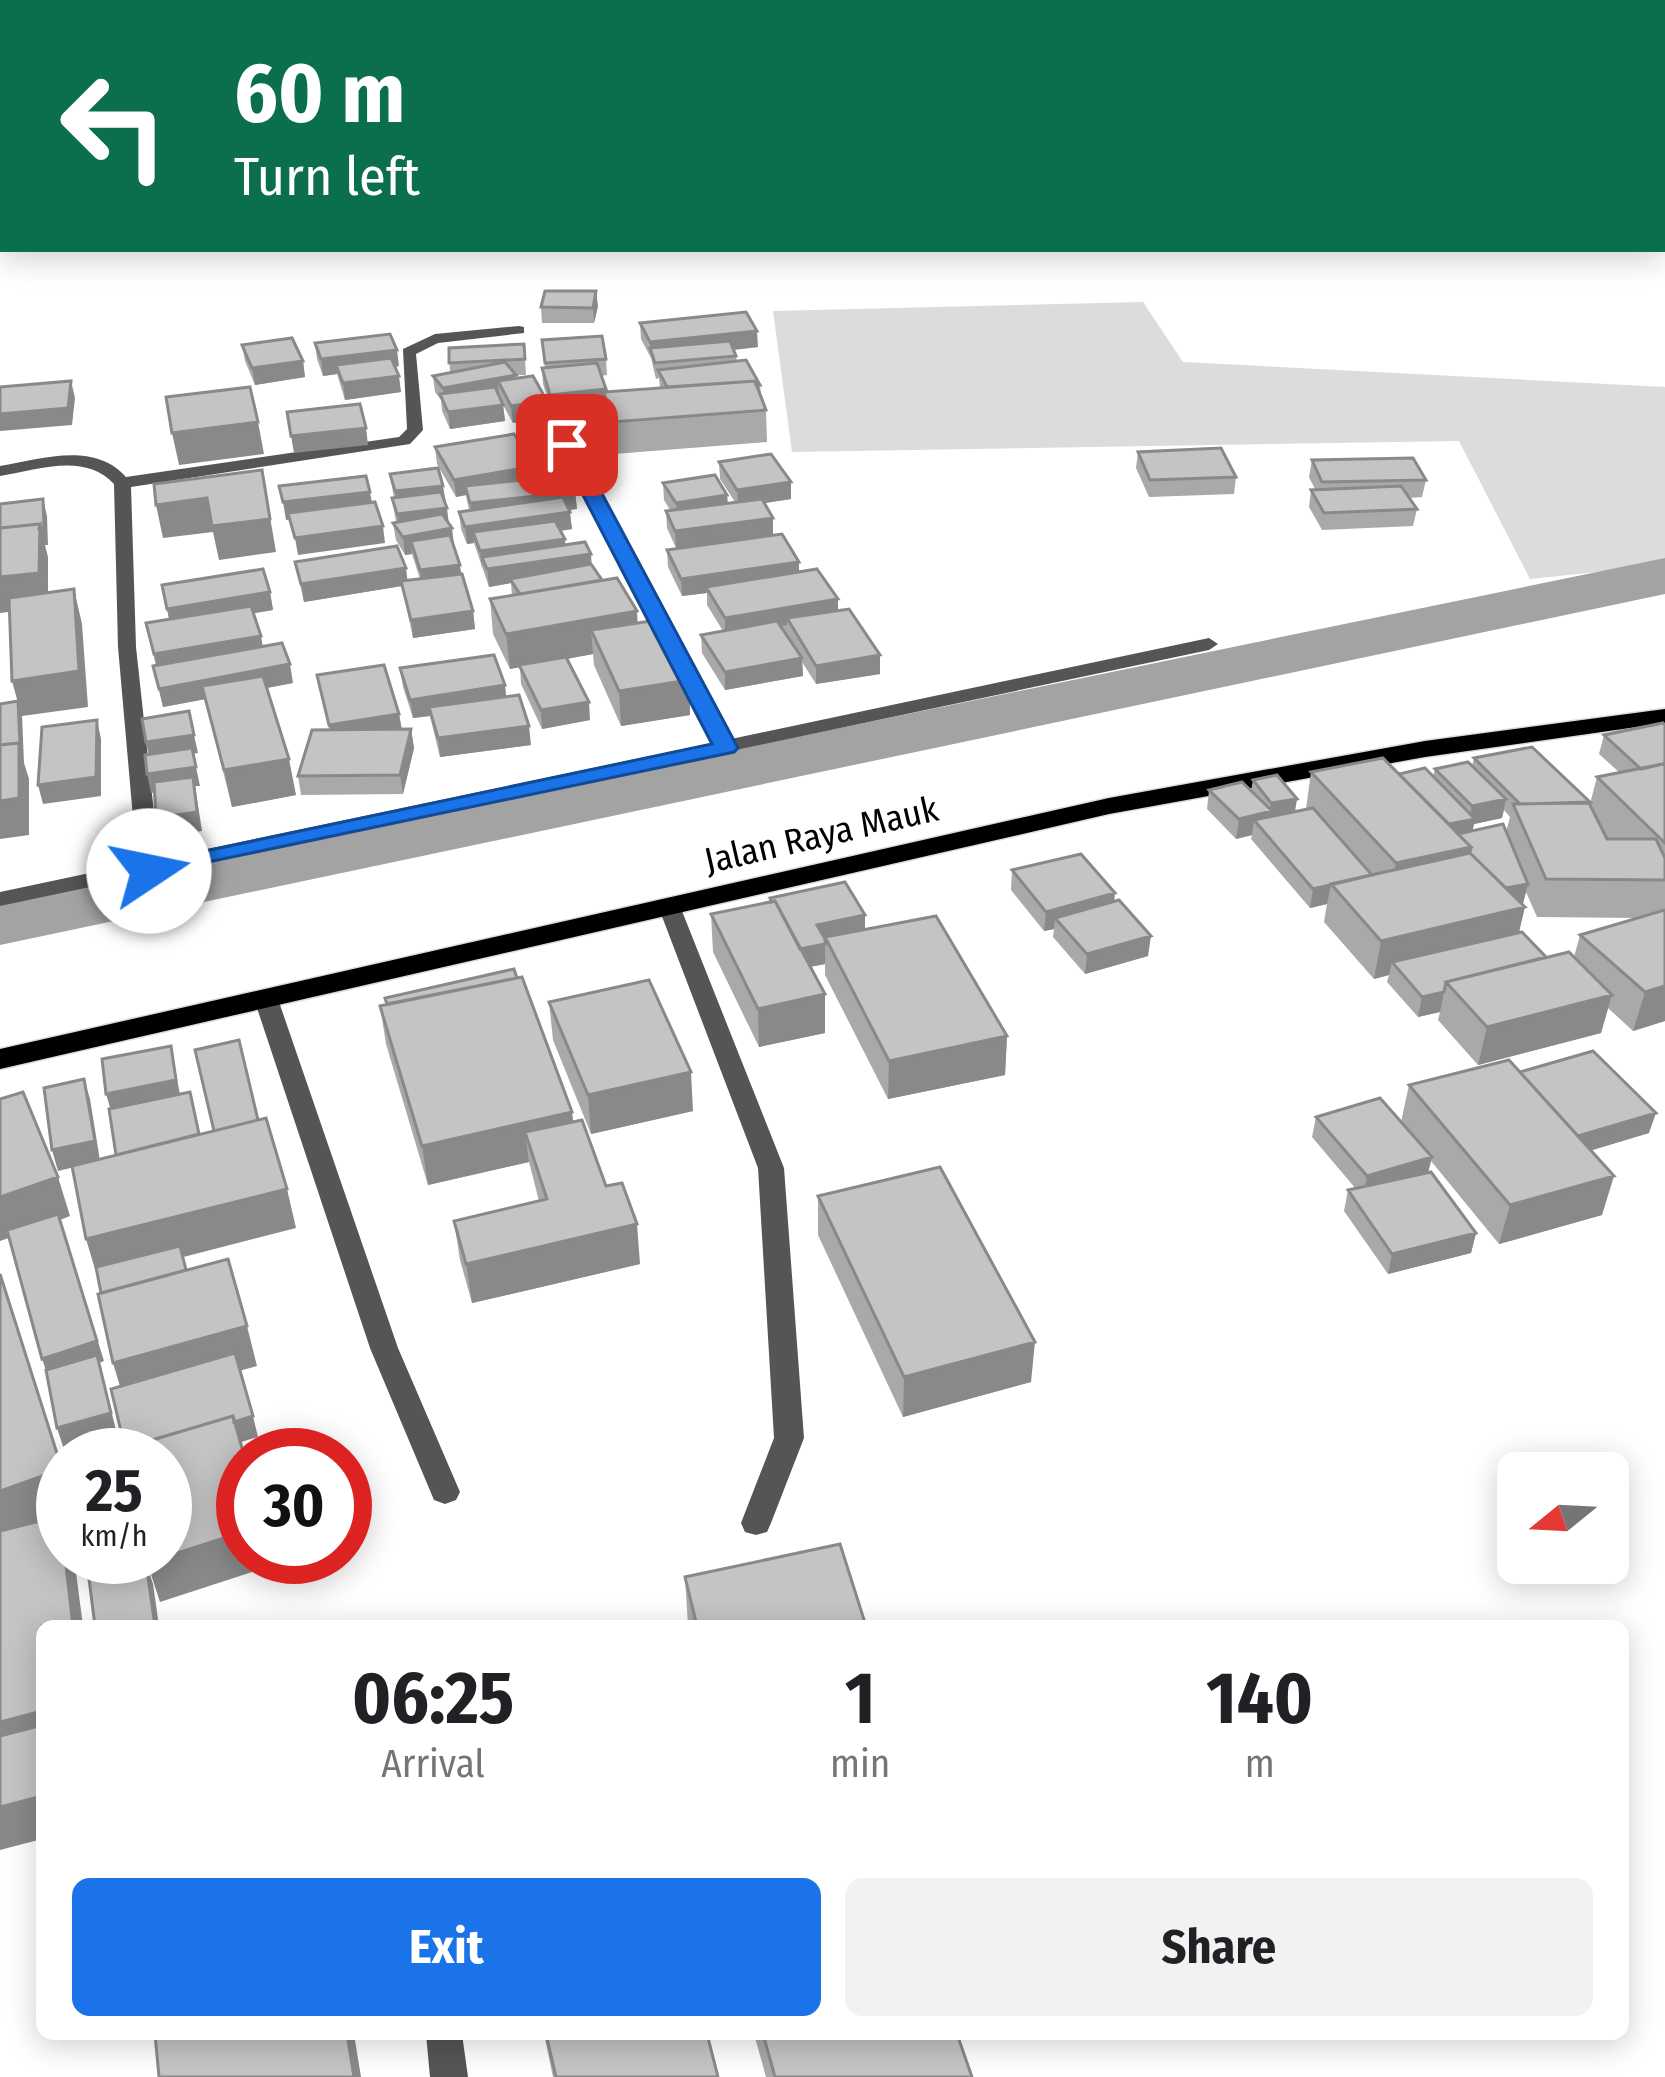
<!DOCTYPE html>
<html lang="en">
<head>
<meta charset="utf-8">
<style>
	body { margin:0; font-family:"Fira Sans Condensed",sans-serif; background:#f2f2f2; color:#202124; height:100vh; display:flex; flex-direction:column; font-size:45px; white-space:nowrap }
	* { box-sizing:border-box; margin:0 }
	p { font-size:39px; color:#757577 }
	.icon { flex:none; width:66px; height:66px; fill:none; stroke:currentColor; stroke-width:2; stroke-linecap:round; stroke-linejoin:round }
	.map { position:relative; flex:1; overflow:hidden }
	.sheet { position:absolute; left:36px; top:1620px; width:1593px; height:420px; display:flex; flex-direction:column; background:#fff; border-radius:18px; box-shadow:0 6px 30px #0003 }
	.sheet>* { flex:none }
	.hud { position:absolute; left:0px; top:0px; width:1665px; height:252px; box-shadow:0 6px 30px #0003; background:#0b6e4f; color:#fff; overflow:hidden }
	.needle { width:78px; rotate:252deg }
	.controls { position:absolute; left:1497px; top:1452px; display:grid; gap:24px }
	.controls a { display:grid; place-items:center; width:132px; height:132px; border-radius:18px; background:#fff; box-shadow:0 6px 30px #0003; font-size:60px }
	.speed { position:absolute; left:36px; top:1428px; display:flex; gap:24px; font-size:60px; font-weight:700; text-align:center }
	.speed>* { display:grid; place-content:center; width:156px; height:156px; border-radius:50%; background:#fff; box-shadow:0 6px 30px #0003; line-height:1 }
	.speed small { font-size:30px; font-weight:400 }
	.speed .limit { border:18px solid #d22; background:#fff; color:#111 }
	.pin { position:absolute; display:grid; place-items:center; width:102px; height:102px; color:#fff; margin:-51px; border-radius:24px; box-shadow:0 6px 18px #0006 }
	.me { position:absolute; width:132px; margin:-66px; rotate:79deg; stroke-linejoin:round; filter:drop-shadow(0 0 9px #0008) }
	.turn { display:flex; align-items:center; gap:42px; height:252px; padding:0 36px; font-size:54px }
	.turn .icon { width:156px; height:156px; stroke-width:2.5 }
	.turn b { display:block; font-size:84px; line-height:102px }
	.eta { display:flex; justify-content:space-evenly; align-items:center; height:204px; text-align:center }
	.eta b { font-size:72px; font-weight:700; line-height:84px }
	.cta { display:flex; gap:24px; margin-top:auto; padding:24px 36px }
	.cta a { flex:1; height:138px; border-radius:18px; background:#1a73e8; color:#fff; font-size:48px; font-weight:700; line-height:138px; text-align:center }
	.cta a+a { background:#f2f2f2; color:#202124 }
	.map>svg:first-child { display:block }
</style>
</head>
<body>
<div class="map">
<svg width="1665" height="2077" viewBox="0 0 1665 2077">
	<rect width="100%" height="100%" fill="#fff"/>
	<path fill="#dcdcdc" d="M1143,302L1183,362L1665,387V565L1530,579L1459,441L792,452L773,311Z"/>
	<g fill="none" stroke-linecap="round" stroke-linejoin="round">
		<path fill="#a3a3a3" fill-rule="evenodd" d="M1665,558V594L0,945V901Z"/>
		<defs>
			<path id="primary" d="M1665,709V723L1425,757L1109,814L0,1069V1049L1109,798L1425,741Z"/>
		</defs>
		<use href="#primary" stroke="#dbdbdb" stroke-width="3"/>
		<path fill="#555" fill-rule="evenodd" d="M519,326L524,327V333L438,343L416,354L423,430L410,444L131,487L136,647L159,859L713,743L559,445L567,440L575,445L731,739L1209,638L1218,644L1209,650L159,872L149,878L142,876L0,906V892L137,863L118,647L114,484C85,452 37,470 0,476V466C41,459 94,441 126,477L399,437L407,429L403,349L435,334Z
			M669,899L680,906L784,1168L804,1438L771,1523L767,1532L756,1535L745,1532L741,1523L774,1438L758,1168L658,906Z
			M266,992L278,999L398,1348L460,1492L456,1500L445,1504L434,1500L370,1348L254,999Z
			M426,2034H462L468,2077H430Z"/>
		<use href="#primary" fill="#000" fill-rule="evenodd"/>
	</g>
	<path fill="#a9a9a9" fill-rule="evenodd" d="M598,306L594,323H542L541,307Z
		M640,323L758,347L734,350L737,361L760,385L761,396L766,410L767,442L614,454L606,424L605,406L552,411L543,384L542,368H545L542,340L606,359L607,375L601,376L606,392L660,388L659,378L656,379L651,358L641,339Z
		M315,343L399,366L395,367L401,392L345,400L337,374L323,376L317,359Z
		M524,344L526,375H516L517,379L548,417L513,423L503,405L505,421L450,429L442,411L441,400L435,392L433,376L450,372L449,348Z
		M242,345L303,361L305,377L255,385L245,361Z
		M435,447L575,492L577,509L569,510L572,529L560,531L565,545L591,565L602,580L637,611V623L689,680L690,715L621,726L594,665L593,654L567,659L590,720L542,729L521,684L520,667L510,669L493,634L490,599L512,596L511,583L489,587L474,543L467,544L461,529L459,512L469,510L466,495L456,497L437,464Z
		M1138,452L1236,477L1234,494L1149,497L1136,468Z
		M1312,460L1426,480L1422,497L1409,498L1417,509L1413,526L1322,530L1309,507L1311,490L1315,489L1309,477Z
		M719,462L791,482V499L764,503L773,518V535L799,572L880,655V674L816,684L802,662L803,676L725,690L702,653L701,635L723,631L707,605V593L682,596L668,567L667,550L676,548L667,528L666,511L670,510L664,500L663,483L727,495L728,503L735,502L720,479Z
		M390,474L445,503L453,546L473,611L475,629L413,638L402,586L304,602L295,562L408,581L420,579L412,554L405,555L396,540L393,523L396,522L392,498H394Z
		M162,585L270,592L273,610L253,613L263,646L293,683L267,688L296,795L232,807L205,699L163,707L153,666H156L146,623L169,619Z
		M400,668L506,697L531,745L440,757L430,716L413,718L403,687Z
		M317,675L399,714L402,729H411L414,748L403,794L301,795L298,776L329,729Z
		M1665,725V1021L1633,1031L1608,1008L1601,1033L1478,1065L1438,1020L1440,1012L1418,1017L1387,982L1389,975L1374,979L1324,922L1327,904L1310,908L1251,839L1252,835L1236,839L1207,809L1209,790L1251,791L1253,780L1297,799L1294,812L1306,809L1311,772L1433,776L1435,769L1472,766L1474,758L1590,804L1597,777L1620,773L1599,754L1604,735ZM1504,810L1510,817L1506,832L1472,831L1474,824L1502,818ZM1526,892L1537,917L1638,918L1580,935L1574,957H1546L1519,933L1522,904Z
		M1012,870L1114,901L1148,956L1085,974L1053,937L1054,929L1044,931L1011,890Z
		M770,898L865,929L1007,1036L1005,1075L888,1099L825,975V964L810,967L825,1033L759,1047L713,952L711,914L770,902Z
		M385,998L572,1112L573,1122L606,1186L640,1264L472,1303L460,1260L454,1221L539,1201L529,1162L428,1185L386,1044L380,1006L386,1005Z
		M549,1002L693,1111L591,1134L553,1040Z
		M1520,1072L1649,1133L1591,1150L1602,1215L1499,1244L1431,1161L1428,1172L1476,1233L1471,1253L1388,1274L1344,1211L1348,1190L1356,1189L1312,1137L1316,1117L1401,1122L1409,1085Z
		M818,1196L1031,1382L903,1417L818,1235Z
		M685,1577L866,1626H688Z
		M544,2034H707L718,2077H553Z
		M754,2034H957L972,2077H766Z"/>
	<path fill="#898989" d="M596,291L598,306L594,323L593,308Z
		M757,331L758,347L654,358L650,349V342Z
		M397,350L399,366L339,374L336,365L337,374L323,376L321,359Z
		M303,361L305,377L255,385L252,368Z
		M516,375L518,391L498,381L499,395L445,405L443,388Z
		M399,376L401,392L345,400L343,383Z
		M71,381L75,398L72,425L0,431V414Z
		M606,389L607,405L604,392L605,406L552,411L550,395Z
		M547,401L548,417L513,423L511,406Z
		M503,405L505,421L450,429L448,412Z
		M258,422L264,454L179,465L172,433Z
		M366,428L368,445L294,453L291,436Z
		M535,466L536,483L465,486L466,495L456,497L454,480Z
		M262,470L276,552L219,560L213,532L163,538L156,505Z
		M791,482V499L738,507L737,490Z
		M443,486L446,503L397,508L395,491Z
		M370,492L373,509L286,520L283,502Z
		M575,492L577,509L472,521L470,503Z
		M727,495L728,512L677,520L676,503Z
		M43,499L47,516L48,545H45L48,557V607L0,613V551Z
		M447,508L449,525L399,532L397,514Z
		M570,512L572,529L477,543L473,532L474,543L467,544L465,527Z
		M773,518V535L676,548L675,531Z
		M383,526L385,543L298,555L295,538Z
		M452,528L454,545L411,541L412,554L405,555L403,537Z
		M565,539L566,557H482V569L480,551Z
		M591,554L592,571L510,579L511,583L489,587L487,569Z
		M799,562V580L706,587L707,593L682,596L681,579Z
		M460,565L462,582L422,588L420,570Z
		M406,568L408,585L304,602L301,584Z
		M74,589L82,624L88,707L22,716L24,763L29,779V835L0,839V801L18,703L12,681Z
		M270,592L273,610L171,627L167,609Z
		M838,599V617L787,618V625L725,636V618Z
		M473,611L475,629L413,638L411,620Z
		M637,611L639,646L591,630L593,654L510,669L506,634Z
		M261,636L264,654L158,672L154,654Z
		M880,655V674L816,684V666Z
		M802,658L803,676L725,690V672Z
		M290,664L293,683L163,707L159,689Z
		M689,680L690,715L621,726L619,691Z
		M505,685L507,704L429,707L430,716L413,718L410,700Z
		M589,702L590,720L542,729L541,710Z
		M399,714L402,733L333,744L329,725Z
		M97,720L101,739V796L43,804L38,785Z
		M529,726L531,745L440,757L438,738Z
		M411,729L414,748L403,794L400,775Z
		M194,735L198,753L150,761L146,742Z
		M289,759L296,795L232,807L224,770Z
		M196,767L200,786H195L202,831L161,837L156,818L194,786L151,793L147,774Z
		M1297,799L1294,818L1254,820L1252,835L1236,839L1239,819L1270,812L1271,803Z
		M1506,799L1502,818L1474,824L1471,838L1438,845L1442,825L1469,820L1472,806Z
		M1471,847L1463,884L1389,901L1396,863Z
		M1528,884L1523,904L1497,908L1502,889Z
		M1331,885L1327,904L1310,908L1313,889Z
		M1115,893L1113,913L1055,918L1054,929L1044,931L1046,912Z
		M1525,907L1516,945L1392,962L1389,975L1374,979L1381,941Z
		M865,915V934L825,937V943L817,925Z
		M1151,936L1148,956L1085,974L1087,954Z
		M825,944V964L798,969V949Z
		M1665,986V1021L1633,1031L1645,992Z
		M1444,992L1440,1012L1418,1017L1422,997Z
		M825,994V1033L759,1047L758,1009Z
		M1612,995L1601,1033L1478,1065L1487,1027Z
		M1007,1036L1005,1075L888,1099L889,1061Z
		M171,1046L181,1100L112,1114L106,1094Z
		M691,1072L693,1111L591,1134L588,1095Z
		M84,1079L90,1099L100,1161L58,1171L52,1150Z
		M572,1112L576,1151L525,1132L529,1162L428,1185L422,1146Z
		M1656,1113L1649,1133L1563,1159L1569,1139Z
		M1432,1157L1427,1177L1363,1197L1367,1176Z
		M1614,1176L1602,1215L1499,1244L1510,1205Z
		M58,1177L70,1216L60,1220L104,1361L99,1363L117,1434L64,1449L57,1428L49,1379L42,1359L60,1220L0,1241V1197Z
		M287,1189L296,1228L98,1279L86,1239Z
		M637,1224L640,1264L472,1303L466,1264Z
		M1476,1233L1471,1253L1388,1274L1392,1254Z
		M0,1273L63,1470V1514L0,1537Z
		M247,1326L257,1366L125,1403L113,1363Z
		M1035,1342L1031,1382L903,1417L904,1377Z
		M253,1416L258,1437L165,1465L127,1455Z
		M243,1532V1557H272L274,1565L160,1602L147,1562Z
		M65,1557H74L83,1626H73Z
		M146,1563L153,1584L159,1626H155Z
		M42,1711V1754L0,1766V1722Z
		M42,1796V1839L0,1850V1807Z
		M347,2034H354L361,2077H354Z"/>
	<path fill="#c4c4c4" stroke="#898989" stroke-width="3" d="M545,291H596L593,308L541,307Z
		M746,312L757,331L650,342L640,323Z
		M390,334L397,350L321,359L315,343Z
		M602,336L606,359L545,363L542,340Z
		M292,338L303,361L252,368L242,345Z
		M730,341L736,356L655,363L650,348Z
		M524,344L525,359L449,363V348Z
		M391,358L399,376L343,383L336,365Z
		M746,360L760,385H756L755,381L667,387L658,370Z
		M505,362L516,375L443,388L433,376Z
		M597,363L606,389L550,395L542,368Z
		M533,376L547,401L511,406L498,381Z
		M71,381L68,408L0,414V387Z
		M755,381L766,410L612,422L604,392Z
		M250,387L258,422L172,433L166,397Z
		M495,387L503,405L448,412L440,394Z
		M360,404L366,428L291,436L287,412Z
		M514,434L535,466L454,480L435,447Z
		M1221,448L1236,477L1150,480L1138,452Z
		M771,454L791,482L737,490L719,462Z
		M1413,458L1426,480L1322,482L1312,460Z
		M438,468L443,486L395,491L390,474Z
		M262,470L270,519L212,526L207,498L156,505L154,484Z
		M569,475L575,492L470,503L465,486Z
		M715,475L727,495L676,503L663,483Z
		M366,476L370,492L283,502L279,486Z
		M1401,486L1417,509L1324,513L1311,490Z
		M441,492L447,508L397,514L392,498Z
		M563,497L570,512L465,527L459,512Z
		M43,499L44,527L39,528L40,524L0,528V504Z
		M762,499L773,518L675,531L666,511Z
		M375,502L383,526L295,538L288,513Z
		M442,514L452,528L403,537L393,523Z
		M555,521L565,539L480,551L473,532Z
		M40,524L39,573L0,577V528Z
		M782,534L799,562L681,579L667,550Z
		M450,535L460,565L420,570L411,541Z
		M585,542L591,554L487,569L482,557Z
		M397,546L406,568L301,584L295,562Z
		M591,564L602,580L520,594L510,579Z
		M263,569L270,592L167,609L162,585Z
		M817,569L838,599L725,618L706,587Z
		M462,574L473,611L411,620L401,581Z
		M617,578L637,611L506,634L490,599Z
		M74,589L79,671L12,681L9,598Z
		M251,606L261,636L154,654L146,623Z
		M849,609L880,655L816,666L787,618Z
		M658,620L689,680L619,691L591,630Z
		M777,621L802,658L725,672L701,635Z
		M282,643L290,664L159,689L153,666Z
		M494,655L505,685L410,700L400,668Z
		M566,657L589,702L541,710L519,665Z
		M384,665L399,714L329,725L317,675Z
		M263,676L289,759L224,770L202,686Z
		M519,695L529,726L438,738L429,707Z
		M18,701L20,744L19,743L0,745V704Z
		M189,711L194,735L146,742L142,719Z
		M97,720L96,777L38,785L42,727Z
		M1663,723L1665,725V766L1663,764L1641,769L1604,735Z
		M411,729L400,775L298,776L312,730Z
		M19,743V798L0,801V745Z
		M1532,747L1590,802L1520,804L1474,758Z
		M192,748L196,767L147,774L145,755Z
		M1383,758L1471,847L1396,863L1311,772Z
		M1468,762L1506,799L1472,806L1435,769Z
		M1663,764L1665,766V843L1597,777Z
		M1425,768L1475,819L1449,824L1399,774Z
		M1277,775L1297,799L1271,803L1253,780Z
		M193,777L197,812L156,818L154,782Z
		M1242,782L1272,811L1239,819L1209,790Z
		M1589,803L1607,839H1656L1665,858V880L1546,879L1513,804Z
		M1313,808L1372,875L1313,889L1254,820Z
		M1503,824L1528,884L1506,888L1470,853L1471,847L1458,834Z
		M1470,853L1525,907L1381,941L1331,884Z
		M1081,854L1115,893L1046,912L1012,870Z
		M845,882L865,915L817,925L825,939V944L800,949L775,901L772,902L770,898Z
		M1119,900L1151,936L1087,954L1055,918Z
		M775,901L825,994L758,1009L711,914Z
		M1665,910V986L1645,992L1580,935Z
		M936,916L1007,1036L889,1061L825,937Z
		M1522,932L1546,957L1446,982L1444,992L1422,997L1392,962Z
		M1569,952L1612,995L1487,1027L1446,982Z
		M514,969L517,978L387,1004L385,998Z
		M522,977L572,1112L422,1146L380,1006Z
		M649,980L691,1072L588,1095L549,1002Z
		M239,1040L258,1120L214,1131L195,1050Z
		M171,1046L176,1080L106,1094L102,1059Z
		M1593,1051L1656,1113L1578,1136L1520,1072Z
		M1509,1060L1614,1176L1510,1205L1409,1085Z
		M84,1079L95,1141L52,1150L44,1088Z
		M23,1092L58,1177L0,1197V1099Z
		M190,1092L199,1134L116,1155L109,1109Z
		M1380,1098L1432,1157L1367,1176L1316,1117Z
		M266,1118L287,1189L86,1239L72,1166Z
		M582,1120L606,1186L622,1183L637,1224L466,1264L454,1221L547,1199L525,1132Z
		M940,1167L1035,1342L904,1377L818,1196Z
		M1431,1172L1476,1233L1392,1254L1348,1190Z
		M58,1214L97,1341L42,1359L7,1230Z
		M180,1246L186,1270L101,1293L96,1267Z
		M228,1259L247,1326L113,1363L98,1294Z
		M0,1274L62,1469L0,1491Z
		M235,1353L253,1416L234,1422L233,1416L125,1448L111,1389Z
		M97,1355L111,1413L57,1428L46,1370Z
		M233,1416L244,1455L243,1532L165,1557V1455H123L122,1449Z
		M60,1516L63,1557H65L73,1626H42V1711L0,1722V1531Z
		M840,1544L866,1626H697L685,1577Z
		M146,1563L155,1626H95L89,1579Z
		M42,1725V1796L0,1807V1736Z
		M155,2034H347L354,2077H159Z
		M546,2034H707L718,2077H556Z
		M763,2034H957L972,2077H775Z"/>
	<path fill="#1a73e8" stroke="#114b97" stroke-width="3" d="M560,441L576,445L738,748L734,752L141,876L137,871L149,863L712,744L557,445Z"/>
	<g text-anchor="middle" stroke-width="9" stroke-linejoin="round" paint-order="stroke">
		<g font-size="36" fill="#000" stroke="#fff">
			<text transform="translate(821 834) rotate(-13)" y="13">Jalan Raya Mauk</text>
		</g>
	</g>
</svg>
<div class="controls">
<a><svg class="needle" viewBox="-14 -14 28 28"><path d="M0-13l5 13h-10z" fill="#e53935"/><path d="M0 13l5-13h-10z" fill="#757577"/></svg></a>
</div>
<div class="speed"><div>25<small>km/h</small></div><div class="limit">30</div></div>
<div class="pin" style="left:567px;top:445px;background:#d93025"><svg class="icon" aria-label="arrive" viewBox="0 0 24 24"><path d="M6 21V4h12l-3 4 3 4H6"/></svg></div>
<svg class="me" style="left:149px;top:871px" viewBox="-20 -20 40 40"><circle r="19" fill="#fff"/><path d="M0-13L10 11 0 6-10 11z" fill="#1a73e8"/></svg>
<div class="hud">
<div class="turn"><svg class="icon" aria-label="left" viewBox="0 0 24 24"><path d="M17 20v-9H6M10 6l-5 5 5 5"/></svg><div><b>60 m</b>Turn left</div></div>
</div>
<section class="sheet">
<div class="eta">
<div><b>06:25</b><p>Arrival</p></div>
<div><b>1</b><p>min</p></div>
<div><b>140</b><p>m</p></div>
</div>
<div class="cta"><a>Exit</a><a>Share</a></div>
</section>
</div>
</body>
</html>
